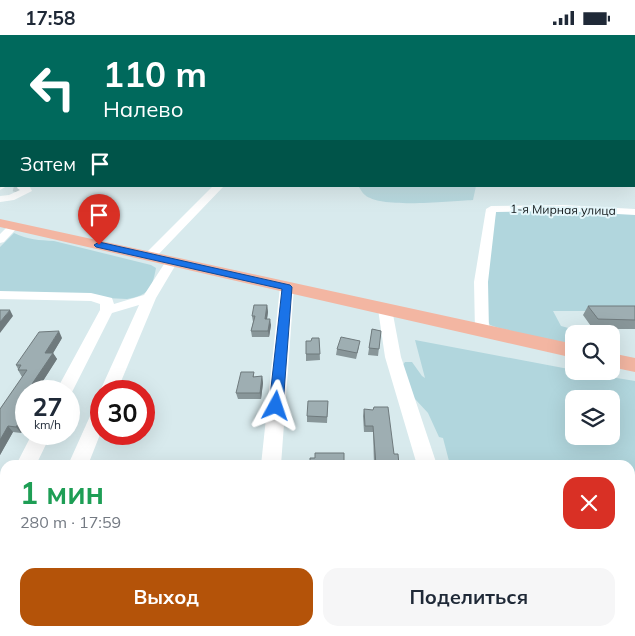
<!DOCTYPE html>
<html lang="ru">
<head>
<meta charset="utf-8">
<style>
	body { margin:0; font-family:Mulish,sans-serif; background:#f6f6f7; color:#1f2937; height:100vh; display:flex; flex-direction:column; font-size:19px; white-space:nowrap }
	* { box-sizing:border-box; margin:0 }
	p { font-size:16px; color:#747a83 }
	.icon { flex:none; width:28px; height:28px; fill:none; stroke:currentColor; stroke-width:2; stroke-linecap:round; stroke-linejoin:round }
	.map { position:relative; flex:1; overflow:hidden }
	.side { position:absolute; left:0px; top:425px; width:635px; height:176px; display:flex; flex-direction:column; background:#fff; border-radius:15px 15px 0 0; box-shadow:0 5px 20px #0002 }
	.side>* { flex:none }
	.banner { position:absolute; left:0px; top:0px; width:635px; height:152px; box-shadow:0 5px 20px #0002; background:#00695c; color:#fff; overflow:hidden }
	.fabs { position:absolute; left:565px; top:290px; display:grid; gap:10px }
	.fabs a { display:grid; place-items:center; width:55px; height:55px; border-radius:10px; background:#fff; box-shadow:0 5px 20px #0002; font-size:25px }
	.speed { position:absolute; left:15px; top:345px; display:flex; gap:10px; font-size:25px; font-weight:700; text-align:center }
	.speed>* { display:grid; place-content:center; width:65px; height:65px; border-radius:50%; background:#fff; box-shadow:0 5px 20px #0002; line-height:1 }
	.speed small { font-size:12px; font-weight:400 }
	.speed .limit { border:8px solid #d22; background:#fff; color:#111 }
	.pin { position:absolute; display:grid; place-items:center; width:42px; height:42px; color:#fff; margin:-51px -21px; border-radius:50% 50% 50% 0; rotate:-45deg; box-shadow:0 0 5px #0007 }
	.pin .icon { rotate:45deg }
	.me { position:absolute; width:55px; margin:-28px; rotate:5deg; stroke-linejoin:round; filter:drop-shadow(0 0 4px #0008) }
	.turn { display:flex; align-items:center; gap:18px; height:105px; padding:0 20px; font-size:22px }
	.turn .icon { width:65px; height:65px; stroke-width:2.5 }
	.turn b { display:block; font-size:35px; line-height:42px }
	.then { display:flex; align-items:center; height:48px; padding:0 20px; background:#0003; gap:10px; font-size:19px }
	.round { display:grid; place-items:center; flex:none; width:52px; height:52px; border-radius:15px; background:#f6f6f7 }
	.head { display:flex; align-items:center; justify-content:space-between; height:85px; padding:0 20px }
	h1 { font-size:30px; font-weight:700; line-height:38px; color:#1e9e55 }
	.action { display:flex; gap:10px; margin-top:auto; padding:10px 20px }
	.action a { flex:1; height:58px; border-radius:15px; background:#b45309; color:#fff; font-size:20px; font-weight:700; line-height:58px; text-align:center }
	.action a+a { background:#f6f6f7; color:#1f2937 }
	.status { display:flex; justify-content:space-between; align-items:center; height:35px; padding:0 25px; background:#fff; direction:ltr }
	.status svg { height:14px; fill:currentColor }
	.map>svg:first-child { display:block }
</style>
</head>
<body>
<div class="status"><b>17:58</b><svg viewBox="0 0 49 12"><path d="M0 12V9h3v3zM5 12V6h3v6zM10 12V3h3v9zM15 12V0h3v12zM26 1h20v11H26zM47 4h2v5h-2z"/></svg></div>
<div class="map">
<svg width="635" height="601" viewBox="0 0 635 601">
	<rect width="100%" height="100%" fill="#d8eaed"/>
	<path fill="#b1d6dd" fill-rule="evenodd" d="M358,151H476L473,165C450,166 381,174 365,160C362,158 361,154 358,151Z
		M555,175L635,178V276H553L561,291L572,294L566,307L562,308L499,293L490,290C474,263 491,206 496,176Z
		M14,198C28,205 39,205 54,206L151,230L156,233C152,254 149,260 127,264L0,258V212Z
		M415,305L574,335V336L635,346V601H499L498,596H630V430H450L443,403L439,402L428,378L403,351L402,331L405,327H412L422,341L425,343ZM574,364H611V401H574Z"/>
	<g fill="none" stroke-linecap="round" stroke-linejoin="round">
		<path stroke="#bacbce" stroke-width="11" stroke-dasharray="11 5.5" stroke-linecap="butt" d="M14,151L22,153"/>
		<path fill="#fff" fill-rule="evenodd" d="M0,93H1V97H0Z
			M634,119H635V125L634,124Z
			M634,133H635V139H634Z
			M1,148V151H7L0,155Z
			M18,151L30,152L32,156L14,165L0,167V161L9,160L20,155L17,153Z
			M213,151H224L154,224H146L144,221L146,218Z
			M564,170L635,174V180L564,176L496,177L488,247L489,296L487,300H477L475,296L474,247L486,174L491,171Z
			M14,188L19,191L4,207L0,208V199L10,189Z
			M172,222L178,226L156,263L117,356H100L139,270L112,278L70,361L69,356H56L100,275V269L91,266L0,264V256L91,258L112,263L114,269L144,260L168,223Z
			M287,248L294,252L281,430H261L280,252Z
			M385,270L390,271L392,274L401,322L437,430H417L385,322L378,274L380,271Z
			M101,368V397L88,430H68L95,370Z
			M32,399H51L36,430H16Z
			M5,459V488L0,490V461Z
			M5,584V596H20L18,601H0V586Z
			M243,596H269L268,601H242Z
			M467,596H493L494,601H468Z"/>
		<path fill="#f3b6a2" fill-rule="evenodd" d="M0,184L574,309V323L0,192Z
			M611,318L635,323V337L611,332Z"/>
	</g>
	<path fill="#889699" d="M267,270L268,277L267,284L271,290L269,302H252L251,296L253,287L252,281Z
		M588,271H635V294H593L583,280Z
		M372,294L381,296L378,321L368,320Z
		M62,303L53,318L57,324L41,349L44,355L43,356H26V390L21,398L13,397L0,420V374L23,342H22L18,335V334L16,330Z
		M319,303L320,325L306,326V306H311Z
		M359,312L356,324L336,320L337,314Z
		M254,337V342L262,341L263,348L261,364H238L236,358Z
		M328,366L327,388L307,387V381Z
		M364,374L394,419L399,430H374L373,397H364L363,381Z"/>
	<path fill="#6f7a7d" d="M267,270L268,277L266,290L265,284Z
		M10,275L13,281L0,298V287Z
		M270,284L271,290L269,302L268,296Z
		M59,296L62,303L49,325L45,318Z
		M53,318L57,324L41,349L44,355L43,356H35L32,349Z
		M262,341L263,348L261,364L260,358Z
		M26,370V390L21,398L16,392L22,376Z
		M8,391L13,397L0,420V405Z"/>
	<path fill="#9eaeb2" stroke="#6f7a7d" d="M254,270H267L265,284H270L268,296H251L255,281H252Z
		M588,271H635V285L598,284Z
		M0,275H10L0,287Z
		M372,294L381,296L379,314L369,313Z
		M59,296L45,318H53L32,349L40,348L35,356H26V370L22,376H26V377L16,392L8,391L0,405V374L27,335H18L21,330H16L39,297Z
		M341,302L360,306L357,318L337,314Z
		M312,303H319L320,319H306V306H311Z
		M241,337H254L253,342L262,341L260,358H236Z
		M308,366H328L327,382L307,381Z
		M374,372H388L394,419H398L399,430H376L373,391H365L364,374L373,375Z
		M315,418H344V430H310V423H315Z"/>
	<linearGradient id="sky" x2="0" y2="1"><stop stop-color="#7cadd0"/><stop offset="0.52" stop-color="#edf6f7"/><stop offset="1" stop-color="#edf6f7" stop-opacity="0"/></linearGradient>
	<rect width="635" height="176" fill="url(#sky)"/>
	<path fill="#1a73e8" stroke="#114b97" d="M99,207L290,250L292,252L283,371L281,375L276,376L271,375L269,371L282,254L96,212L94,210Z"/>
	<g text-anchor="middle" stroke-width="4" stroke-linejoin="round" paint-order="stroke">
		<g font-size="12" fill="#13191b" stroke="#e5f7fb">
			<text transform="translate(563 175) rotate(1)" y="4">1-я Мирная улица</text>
		</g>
	</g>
</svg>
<div class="fabs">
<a><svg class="icon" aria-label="search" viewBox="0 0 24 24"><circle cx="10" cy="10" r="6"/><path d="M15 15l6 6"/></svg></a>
<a><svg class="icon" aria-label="layers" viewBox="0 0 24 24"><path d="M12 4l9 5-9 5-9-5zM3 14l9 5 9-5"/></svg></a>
</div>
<div class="speed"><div>27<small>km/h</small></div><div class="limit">30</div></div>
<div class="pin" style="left:99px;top:210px;background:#d93025"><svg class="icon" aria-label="arrive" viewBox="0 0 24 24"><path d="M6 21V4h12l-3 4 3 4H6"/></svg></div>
<svg class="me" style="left:276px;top:371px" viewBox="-20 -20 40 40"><path d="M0-17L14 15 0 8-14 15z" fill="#1a73e8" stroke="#fff" stroke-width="4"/></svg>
<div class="banner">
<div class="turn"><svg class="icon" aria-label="left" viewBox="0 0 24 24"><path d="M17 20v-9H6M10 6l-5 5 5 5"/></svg><div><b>110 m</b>Налево</div></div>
<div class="then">Затем<svg class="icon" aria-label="arrive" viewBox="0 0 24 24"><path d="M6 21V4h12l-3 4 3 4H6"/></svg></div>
</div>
<section class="side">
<div class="head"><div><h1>1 мин</h1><p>280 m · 17:59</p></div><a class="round" style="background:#d93025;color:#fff"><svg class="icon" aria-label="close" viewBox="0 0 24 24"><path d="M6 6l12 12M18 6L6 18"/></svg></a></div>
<div class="action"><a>Выход</a><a>Поделиться</a></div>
</section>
</div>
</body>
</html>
